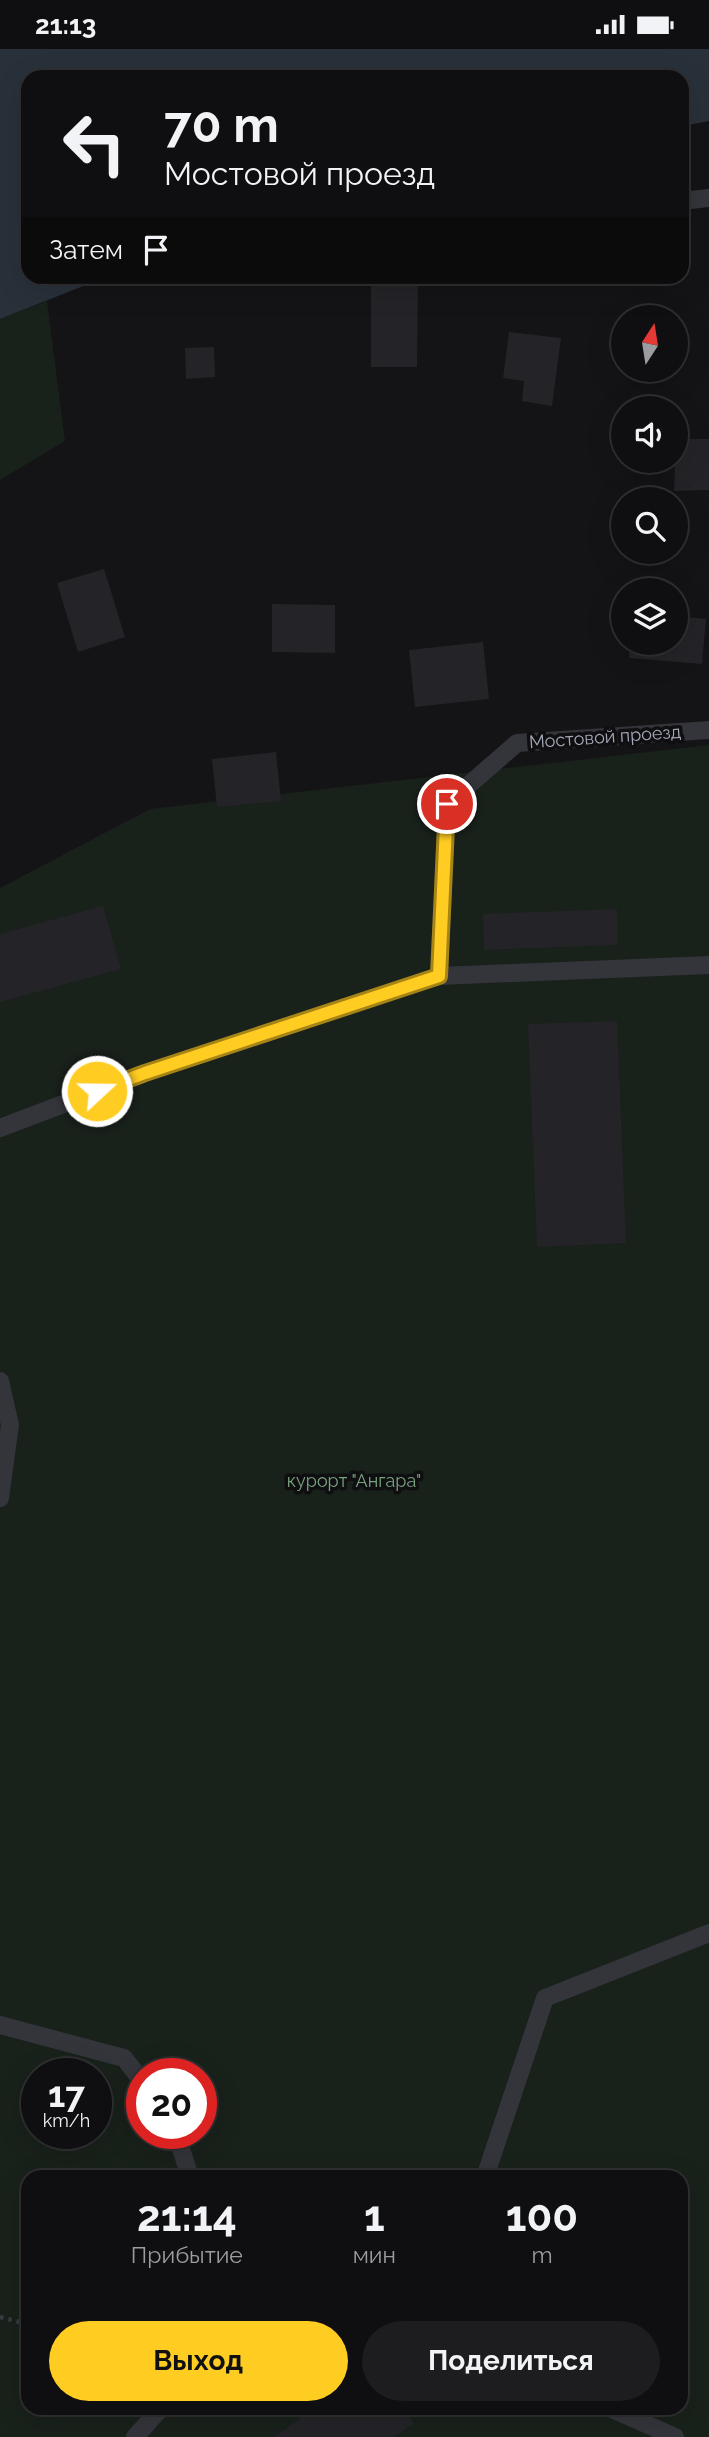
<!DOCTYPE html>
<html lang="ru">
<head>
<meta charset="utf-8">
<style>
	body { margin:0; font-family:Raleway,sans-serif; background:#1d1c1e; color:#f1f3f6; height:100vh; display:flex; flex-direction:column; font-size:26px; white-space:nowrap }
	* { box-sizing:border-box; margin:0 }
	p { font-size:23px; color:#9b9c9f }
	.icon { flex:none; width:38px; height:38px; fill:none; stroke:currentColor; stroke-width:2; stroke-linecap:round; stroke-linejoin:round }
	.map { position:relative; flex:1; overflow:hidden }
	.side { position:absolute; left:21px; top:2121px; width:667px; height:245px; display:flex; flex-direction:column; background:#0f0e10; border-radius:21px; box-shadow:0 7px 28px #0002,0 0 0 2px #2f2e30 }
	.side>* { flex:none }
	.hud { position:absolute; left:21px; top:21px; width:668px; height:214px; border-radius:21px; box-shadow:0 7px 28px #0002,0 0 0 2px #2f2e30; background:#0f0e10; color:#f1f3f6; overflow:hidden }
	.needle { width:46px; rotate:12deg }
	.buttons { position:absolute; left:611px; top:256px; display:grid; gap:14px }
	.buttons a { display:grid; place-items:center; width:77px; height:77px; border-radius:50%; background:#0f0e10; box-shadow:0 7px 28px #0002,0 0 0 2px #2f2e30; font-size:35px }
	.speed { position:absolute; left:21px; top:2009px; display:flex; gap:14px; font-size:35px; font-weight:700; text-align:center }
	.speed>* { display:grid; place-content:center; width:91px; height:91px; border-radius:50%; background:#0f0e10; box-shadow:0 7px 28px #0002,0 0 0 2px #2f2e30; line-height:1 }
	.speed small { font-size:18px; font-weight:400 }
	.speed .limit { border:10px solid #d22; background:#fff; color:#111 }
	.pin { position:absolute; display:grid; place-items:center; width:60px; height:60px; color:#fff; margin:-30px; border:4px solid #fff; border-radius:50%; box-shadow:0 2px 7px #0007 }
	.me { position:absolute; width:77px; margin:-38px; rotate:69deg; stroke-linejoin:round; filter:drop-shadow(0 0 5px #0008) }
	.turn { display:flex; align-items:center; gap:24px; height:147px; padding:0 28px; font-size:32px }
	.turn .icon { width:91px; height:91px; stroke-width:2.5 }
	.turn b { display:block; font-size:49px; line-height:60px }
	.then { display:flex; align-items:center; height:66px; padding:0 28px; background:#0003; gap:14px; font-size:26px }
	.eta { display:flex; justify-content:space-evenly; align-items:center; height:119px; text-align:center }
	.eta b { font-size:42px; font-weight:700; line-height:49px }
	.button { display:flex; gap:14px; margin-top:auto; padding:14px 28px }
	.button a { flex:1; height:80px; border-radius:42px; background:#fc2; color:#111; font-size:28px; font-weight:700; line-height:80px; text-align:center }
	.button a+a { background:#1d1c1e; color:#f1f3f6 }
	.status { display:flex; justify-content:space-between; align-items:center; height:49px; padding:0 35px; background:#0f0e10; direction:ltr }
	.status svg { height:19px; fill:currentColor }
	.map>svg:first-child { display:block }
</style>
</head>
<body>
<div class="status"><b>21:13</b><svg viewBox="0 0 49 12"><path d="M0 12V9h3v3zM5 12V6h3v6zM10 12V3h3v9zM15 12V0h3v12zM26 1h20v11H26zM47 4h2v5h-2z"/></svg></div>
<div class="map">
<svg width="709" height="2388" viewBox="0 0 709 2388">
	<rect width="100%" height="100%" fill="#141315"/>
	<path fill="#19211b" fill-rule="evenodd" d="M47,252L65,392L0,431V270Z
		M709,696V2388H0V839L150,760ZM37,2025H96V2084H37ZM142,2025H201V2084H142ZM28,2128H681V2359H28Z"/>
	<path fill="#28313a" d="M0,0H709V72L683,77L682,28H28V228H106L0,270Z"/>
	<path fill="#242327" d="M371,228H418L417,318H371Z
		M509,283L561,289L552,357L522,352L524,332L503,329Z
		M214,298L215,328L186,330L185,299Z
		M676,390H709V441L674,442Z
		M104,520L125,588L78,603L57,534Z
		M272,555L335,556V604L272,603Z
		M676,567L706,570L702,615L629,609L630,593H676Z
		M483,593L489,650L415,658L409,601Z
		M276,703L281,752L217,758L212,710Z
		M103,857L121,920L0,953V885Z
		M617,860L618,896L484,901L483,865Z
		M617,972L626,1194L537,1198L528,975Z
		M315,2359H403L414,2374L393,2388H274Z"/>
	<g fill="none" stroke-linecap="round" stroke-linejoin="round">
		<path stroke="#3a3b42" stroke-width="4.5" stroke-dasharray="3.5 5" stroke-linecap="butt" d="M0,2268L28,2275"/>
		<path stroke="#34343b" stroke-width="18" d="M682,152L709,149
			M439,927L709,916
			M0,1079L145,1024L439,927L447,755L517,694L709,681
			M0,1332L10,1376L0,1449
			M0,1976L124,2009L142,2032
			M176,2084L190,2128
			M485,2128L545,1949L709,1884
			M610,2359L675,2388
			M135,2388L161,2359"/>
	</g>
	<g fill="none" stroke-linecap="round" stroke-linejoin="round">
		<defs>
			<path id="route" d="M97,1042L145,1024L439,927L447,755"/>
		</defs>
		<use href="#route" stroke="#a68516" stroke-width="18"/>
		<use href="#route" stroke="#fc2" stroke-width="12"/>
	</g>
	<g text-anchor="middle" stroke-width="7" stroke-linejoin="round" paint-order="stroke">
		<g font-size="18" fill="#a4a8b7" stroke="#0f0e10">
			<text transform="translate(605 688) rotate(-4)" y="6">Мостовой проезд</text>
		</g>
		<g font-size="18" fill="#79a480" stroke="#0f0e10">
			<text x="354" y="1438">курорт "Ангара"</text>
		</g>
	</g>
</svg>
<div class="buttons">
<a><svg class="needle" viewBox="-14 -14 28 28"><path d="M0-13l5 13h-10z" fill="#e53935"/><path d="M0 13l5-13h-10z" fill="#9b9c9f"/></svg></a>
<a><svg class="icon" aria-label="sound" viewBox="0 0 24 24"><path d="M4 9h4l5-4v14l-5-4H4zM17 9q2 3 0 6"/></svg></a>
<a><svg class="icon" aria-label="search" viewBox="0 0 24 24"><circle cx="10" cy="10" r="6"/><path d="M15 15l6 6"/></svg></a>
<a><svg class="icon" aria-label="layers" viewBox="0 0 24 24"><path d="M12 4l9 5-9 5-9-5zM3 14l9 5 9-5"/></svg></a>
</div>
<div class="speed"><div>17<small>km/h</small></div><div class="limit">20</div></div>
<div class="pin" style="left:447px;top:755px;background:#d93025"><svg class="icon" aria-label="arrive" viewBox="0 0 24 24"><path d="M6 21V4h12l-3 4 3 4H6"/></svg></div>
<svg class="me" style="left:97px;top:1042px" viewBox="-20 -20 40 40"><circle r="17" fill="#fc2" stroke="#fff" stroke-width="3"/><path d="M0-11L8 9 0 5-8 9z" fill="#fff"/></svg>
<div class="hud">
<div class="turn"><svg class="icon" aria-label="left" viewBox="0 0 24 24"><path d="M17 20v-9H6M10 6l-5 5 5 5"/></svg><div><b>70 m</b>Мостовой проезд</div></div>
<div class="then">Затем<svg class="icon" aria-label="arrive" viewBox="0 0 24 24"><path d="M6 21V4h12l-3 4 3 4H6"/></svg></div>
</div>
<section class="side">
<div class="eta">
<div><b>21:14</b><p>Прибытие</p></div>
<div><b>1</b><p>мин</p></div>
<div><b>100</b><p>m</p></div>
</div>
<div class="button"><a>Выход</a><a>Поделиться</a></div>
</section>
</div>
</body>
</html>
